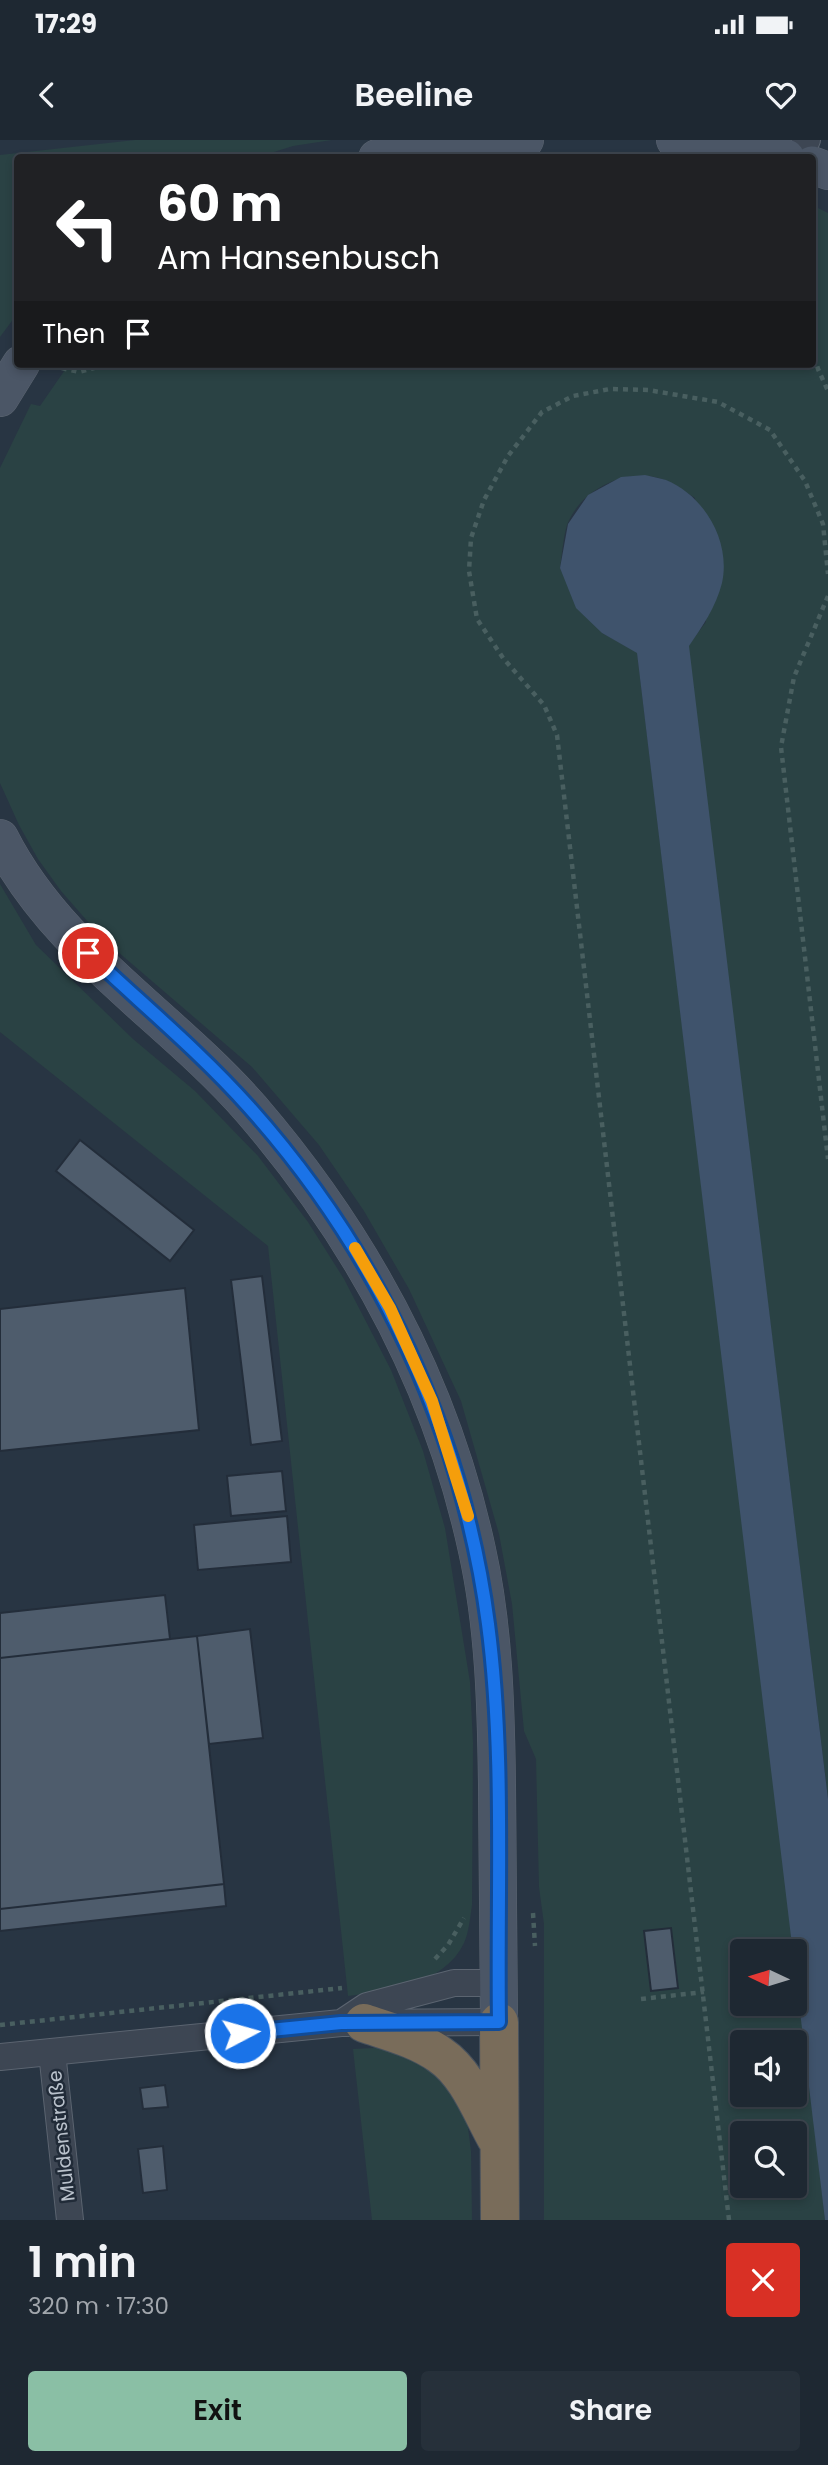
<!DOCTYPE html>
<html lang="en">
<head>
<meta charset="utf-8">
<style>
	body { margin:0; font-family:Poppins,sans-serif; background:#26303a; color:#f1f3f6; height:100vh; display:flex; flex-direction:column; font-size:26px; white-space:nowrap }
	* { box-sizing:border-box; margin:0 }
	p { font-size:23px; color:#a1a6ac }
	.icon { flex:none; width:38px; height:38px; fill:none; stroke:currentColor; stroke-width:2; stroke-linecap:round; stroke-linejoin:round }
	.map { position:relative; height:2080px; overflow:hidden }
	.drawer { display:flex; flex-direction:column; background:#1e2832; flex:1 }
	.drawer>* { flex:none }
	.guide { position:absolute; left:14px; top:14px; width:802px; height:214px; border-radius:7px; box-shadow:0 4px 10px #0003,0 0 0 2px #3c444d; background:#202124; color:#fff; overflow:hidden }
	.needle { width:46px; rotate:274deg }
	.fabs { position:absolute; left:730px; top:1799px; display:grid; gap:14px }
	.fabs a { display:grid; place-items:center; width:77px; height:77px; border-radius:7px; background:#1e2832; box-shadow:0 4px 10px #0003,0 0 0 2px #3c444d; font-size:35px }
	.pin { position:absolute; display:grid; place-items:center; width:60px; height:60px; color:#fff; margin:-30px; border:4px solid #fff; border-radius:50%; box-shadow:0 2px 7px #0007 }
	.me { position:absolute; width:77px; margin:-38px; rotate:84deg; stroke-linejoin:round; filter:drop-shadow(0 0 5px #0008) }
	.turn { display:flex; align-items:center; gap:24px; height:147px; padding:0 28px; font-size:32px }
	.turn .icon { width:91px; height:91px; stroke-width:2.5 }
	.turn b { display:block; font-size:49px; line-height:60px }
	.then { display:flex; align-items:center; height:66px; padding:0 28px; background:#0003; gap:14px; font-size:26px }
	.round { display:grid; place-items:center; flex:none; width:74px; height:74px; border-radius:7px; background:#26303a }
	.summary { display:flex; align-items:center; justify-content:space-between; height:119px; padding:0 28px }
	h1 { font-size:42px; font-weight:600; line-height:52px }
	.primary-button { display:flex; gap:14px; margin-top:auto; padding:14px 28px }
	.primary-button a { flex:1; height:80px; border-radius:7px; background:#8abfa5; color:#111; font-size:28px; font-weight:600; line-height:80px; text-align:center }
	.primary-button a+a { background:#26303a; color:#f1f3f6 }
	.status { display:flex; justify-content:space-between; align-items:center; height:49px; padding:0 35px; background:#1e2832; direction:ltr }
	.status svg { height:19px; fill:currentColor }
	header { display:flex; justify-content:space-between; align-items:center; height:91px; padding:0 28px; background:#1e2832; font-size:32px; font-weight:600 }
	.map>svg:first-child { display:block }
</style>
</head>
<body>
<div class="status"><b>17:29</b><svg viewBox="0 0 49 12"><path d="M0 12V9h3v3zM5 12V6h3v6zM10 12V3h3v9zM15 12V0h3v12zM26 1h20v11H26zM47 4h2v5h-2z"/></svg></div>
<header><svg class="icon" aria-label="back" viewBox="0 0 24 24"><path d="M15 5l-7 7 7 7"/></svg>Beeline<svg class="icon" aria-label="heart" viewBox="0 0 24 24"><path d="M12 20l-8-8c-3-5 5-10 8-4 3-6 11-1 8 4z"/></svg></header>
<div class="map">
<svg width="828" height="2080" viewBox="0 0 828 2080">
	<rect width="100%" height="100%" fill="#283543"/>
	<path fill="#2a4244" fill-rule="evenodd" d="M135,0H332L293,6L258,17L18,18L17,174L0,197V15Z
		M812,65L828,73V1659L688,506L706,482L695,358C686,352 676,345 667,341C630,325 581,348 567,385C563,398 562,415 560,428L602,493L637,512L794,1811H742V1864H794L795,1814L825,2080H544V1784L539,1747L536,1619L524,1591L512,1464L499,1394L461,1261L409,1149L364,1071L319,1005L252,927L103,799L61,751L38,719L19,685L0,643V328L31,264L40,266L69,224H812ZM742,1902H794V1955H742ZM742,1993H794V2046H742Z
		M0,744L36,805L133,899L195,951L258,1016L308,1082L344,1139L391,1230L423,1311L445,1388L470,1542L473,1603L472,1765C470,1778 469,1792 464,1803C444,1845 388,1851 348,1856L268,1106L0,892Z
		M395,1907L441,1929L467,1980L471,2011L472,2080H372L353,1909Z"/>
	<path fill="#3f536c" d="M645,335C652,337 660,338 666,340C705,356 731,402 722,443C716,467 702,487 689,506L828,1659V2080H825L637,513L602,493L576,468L560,428L568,384L588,355L621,337Z"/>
	<path fill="#4e5c6c" stroke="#232d3a" stroke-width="2" d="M80,1000L194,1090L170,1121L56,1031Z
		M262,1136L282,1301L251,1305L231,1140Z
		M185,1148L199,1290L0,1311V1169Z
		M282,1331L286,1371L231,1376L227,1336Z
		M287,1376L291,1422L198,1430L194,1385Z
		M165,1455L170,1499L0,1518V1473Z
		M250,1489L263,1598L209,1604L197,1496Z
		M197,1496L224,1744L0,1769V1518Z
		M224,1744L226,1766L0,1791V1769Z
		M671,1788L678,1848L651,1851L644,1791Z
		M165,1945L168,1967L143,1969L140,1948Z
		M163,2006L167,2050L143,2053L138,2009Z"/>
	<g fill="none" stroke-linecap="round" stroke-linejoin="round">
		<defs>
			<path id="street" d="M797,18L807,0
				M343,1882L367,1866L454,1843H498
				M52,1912L70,2080
				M0,1917L341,1883L499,1882"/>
			<path id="secondary" d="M675,0L786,18
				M377,18L525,0
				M812,25L828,31
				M0,258L21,224
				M0,698C57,811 170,876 251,969C361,1097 441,1244 477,1410C494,1486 496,1567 497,1645C498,1724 498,1803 499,1882"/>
			<path id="highway" d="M499,1882L500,2080
				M364,1883C390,1892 418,1899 440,1915C467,1933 481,1971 496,1998"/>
		</defs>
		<use href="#street" stroke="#5b6470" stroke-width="28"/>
		<use href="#secondary" stroke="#5b6470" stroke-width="38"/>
		<use href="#highway" stroke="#47515d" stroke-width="40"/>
		<path stroke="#495f60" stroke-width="4.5" stroke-dasharray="5 5" stroke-linecap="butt" d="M812,207L818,229L828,251
			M52,226L79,232L109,224
			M828,456L794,537L781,607L828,1019
			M533,1773L535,1806
			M435,1819L448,1805L464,1778
			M641,1859L704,1852
			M0,1885L342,1848
			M729,2080L557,595L544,565L503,518L477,479L469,431L471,398L484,360L508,316L542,272L573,256L610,249L648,250L718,262L770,290L805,341L823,384L828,434"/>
		<use href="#street" stroke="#3d4653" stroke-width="26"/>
		<use href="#secondary" stroke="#4b5666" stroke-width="37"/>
		<use href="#highway" stroke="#796c5a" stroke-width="38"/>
	</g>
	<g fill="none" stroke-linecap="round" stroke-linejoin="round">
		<defs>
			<path id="route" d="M88,813C142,864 200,912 249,967C378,1111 463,1292 488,1484C505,1613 497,1752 499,1882L341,1883L240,1893"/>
		</defs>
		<use href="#route" stroke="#114b97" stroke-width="18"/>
		<use href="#route" stroke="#1a73e8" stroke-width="12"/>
		<path stroke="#f59e0b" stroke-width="12" d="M355,1108L390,1168L432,1261L468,1376"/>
	</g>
	<g text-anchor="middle" stroke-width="5" stroke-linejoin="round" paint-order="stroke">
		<g font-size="19" fill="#bac2cc" stroke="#212b38">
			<text transform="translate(61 1996) rotate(-96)" y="7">Muldenstraße</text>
		</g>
	</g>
</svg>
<div class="fabs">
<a><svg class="needle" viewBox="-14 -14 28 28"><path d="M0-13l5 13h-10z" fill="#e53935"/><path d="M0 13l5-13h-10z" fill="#a1a6ac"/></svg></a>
<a><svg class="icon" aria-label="sound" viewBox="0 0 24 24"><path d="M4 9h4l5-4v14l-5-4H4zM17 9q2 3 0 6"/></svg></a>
<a><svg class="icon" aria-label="search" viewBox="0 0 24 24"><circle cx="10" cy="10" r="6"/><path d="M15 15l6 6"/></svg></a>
</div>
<div class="pin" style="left:88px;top:813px;background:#d93025"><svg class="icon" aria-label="arrive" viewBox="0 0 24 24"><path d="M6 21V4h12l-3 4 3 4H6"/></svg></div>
<svg class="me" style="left:240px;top:1893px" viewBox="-20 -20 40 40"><circle r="17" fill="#1a73e8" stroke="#fff" stroke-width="3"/><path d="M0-11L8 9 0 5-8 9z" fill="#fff"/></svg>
<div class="guide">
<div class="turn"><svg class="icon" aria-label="left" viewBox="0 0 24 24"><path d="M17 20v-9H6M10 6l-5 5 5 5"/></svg><div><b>60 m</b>Am Hansenbusch</div></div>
<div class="then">Then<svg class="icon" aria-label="arrive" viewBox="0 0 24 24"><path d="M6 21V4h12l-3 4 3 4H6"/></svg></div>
</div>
</div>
<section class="drawer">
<div class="summary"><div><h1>1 min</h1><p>320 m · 17:30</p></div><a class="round" style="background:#d93025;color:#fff"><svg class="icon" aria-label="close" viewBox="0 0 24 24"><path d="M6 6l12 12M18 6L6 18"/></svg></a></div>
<div class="primary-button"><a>Exit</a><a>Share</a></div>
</section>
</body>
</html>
